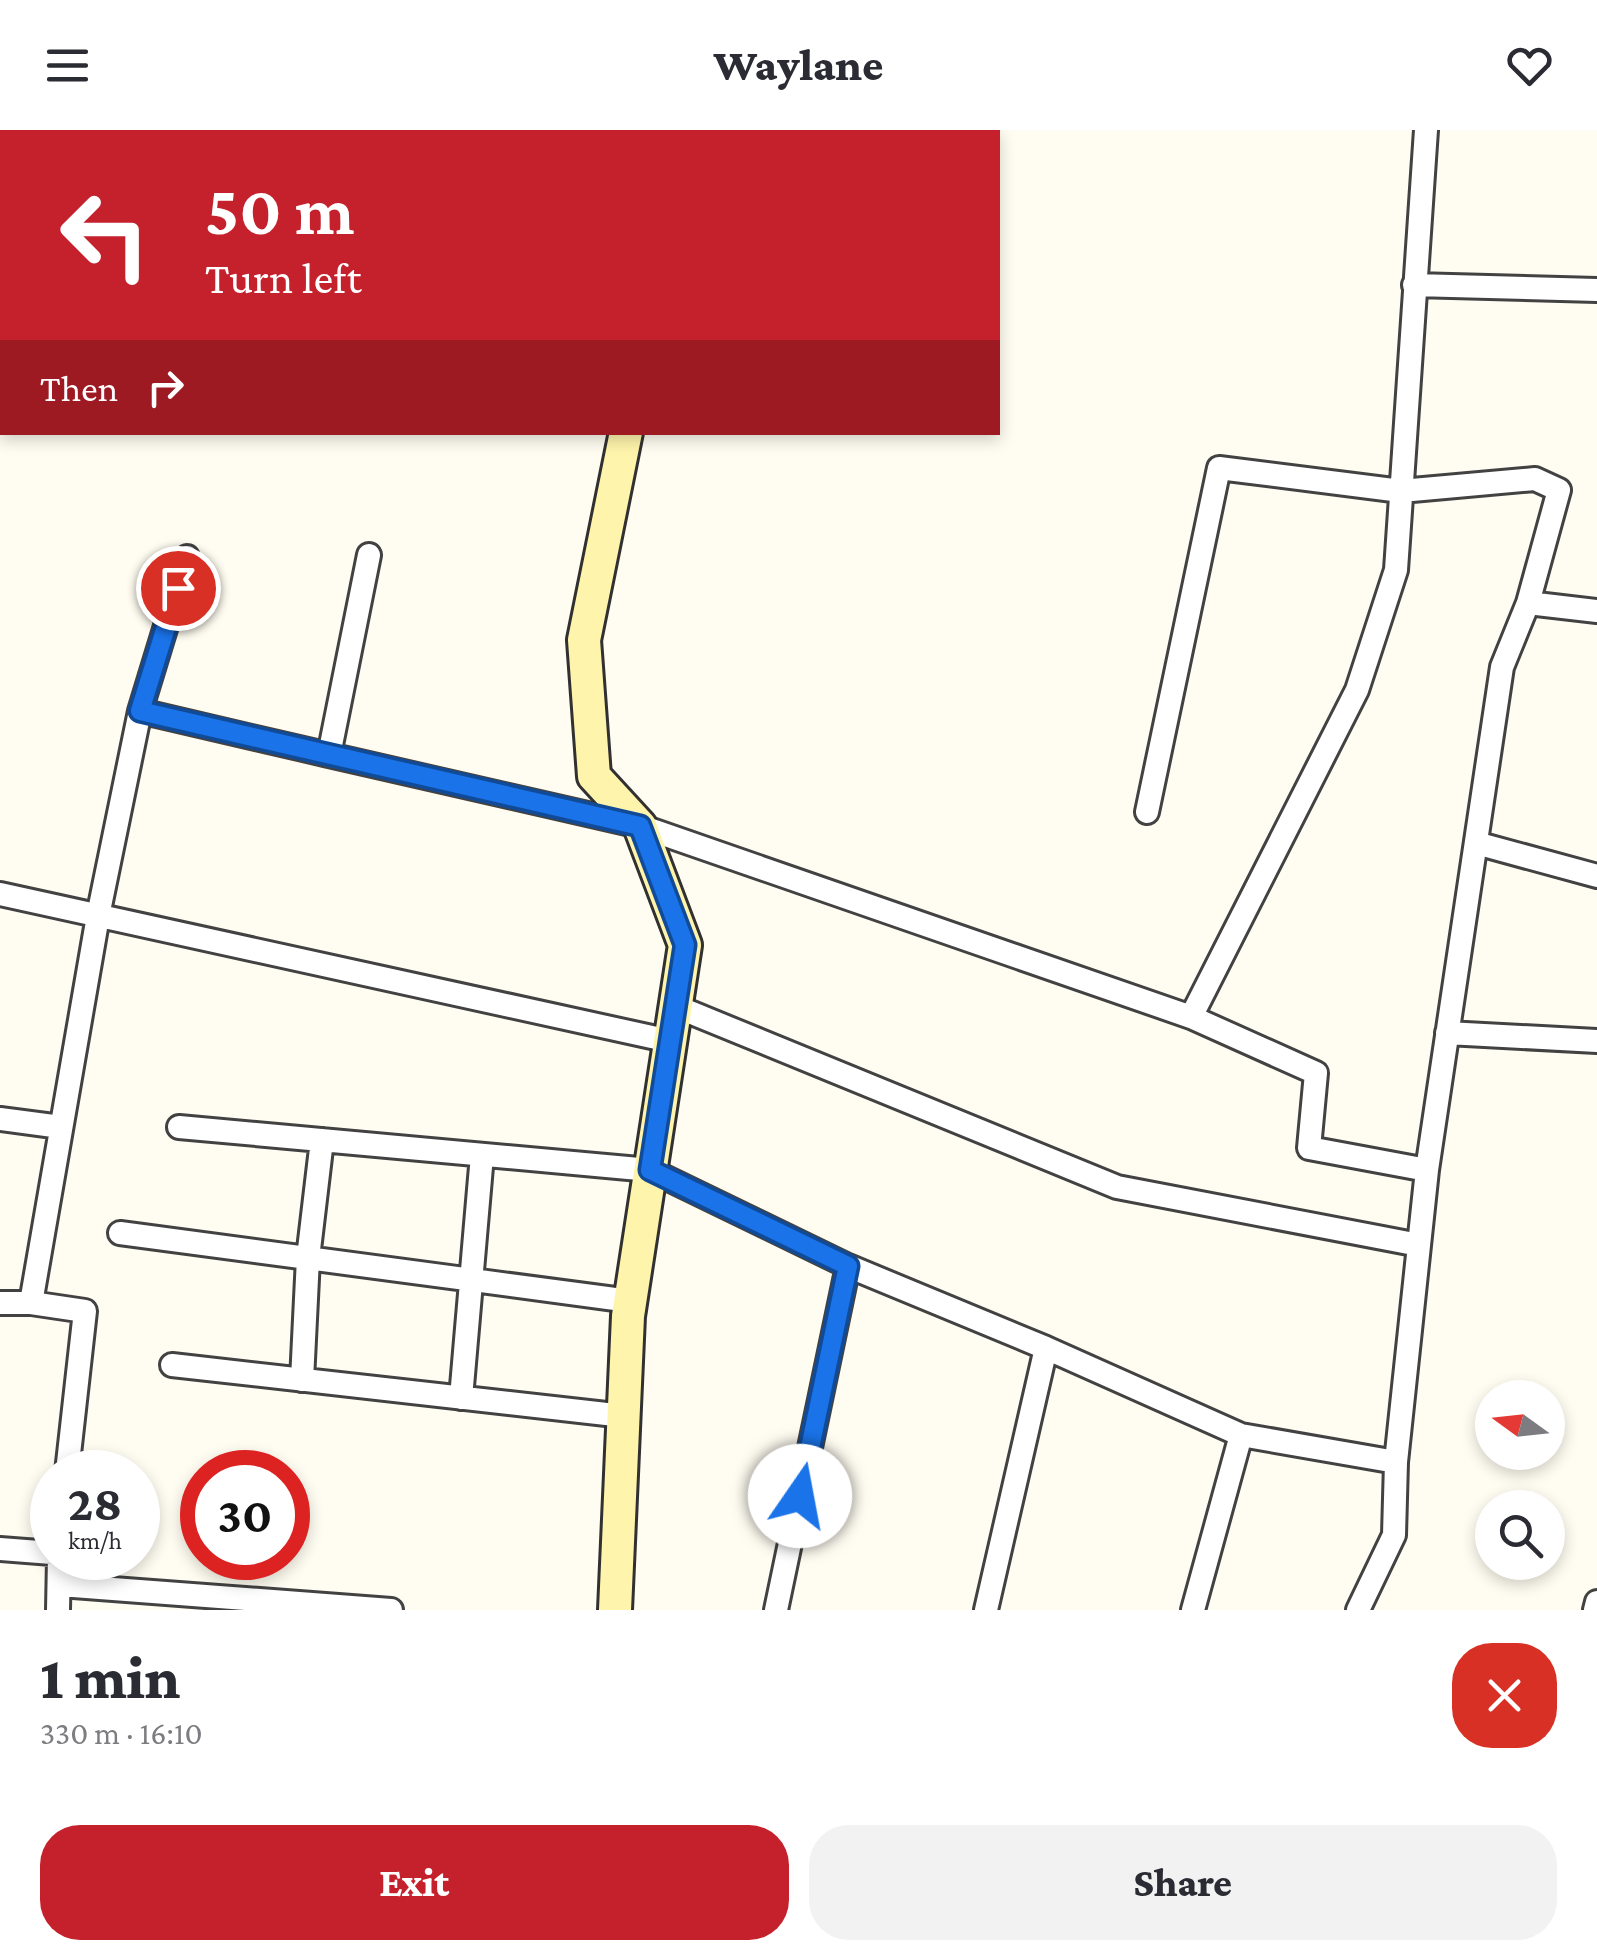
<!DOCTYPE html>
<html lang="en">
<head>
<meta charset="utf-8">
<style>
	body { margin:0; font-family:"Crimson Pro",serif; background:#f2f2f3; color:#2b2b33; height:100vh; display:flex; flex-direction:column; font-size:38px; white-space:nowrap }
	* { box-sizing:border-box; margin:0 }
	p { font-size:32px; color:#7c7c81 }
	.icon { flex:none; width:55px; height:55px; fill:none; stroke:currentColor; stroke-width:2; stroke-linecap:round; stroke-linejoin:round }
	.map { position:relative; height:1480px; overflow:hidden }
	.drawer { display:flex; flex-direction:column; background:#fff; flex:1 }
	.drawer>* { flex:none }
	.top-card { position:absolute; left:0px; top:0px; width:1000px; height:305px; box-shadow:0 5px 15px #0003; background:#c5212c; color:#fff; overflow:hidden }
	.needle { width:65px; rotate:285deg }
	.controls { position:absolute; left:1475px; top:1250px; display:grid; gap:20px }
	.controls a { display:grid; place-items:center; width:90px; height:90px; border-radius:50%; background:#fff; box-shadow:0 5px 15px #0003; font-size:50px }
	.speed { position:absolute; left:30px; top:1320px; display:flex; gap:20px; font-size:50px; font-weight:700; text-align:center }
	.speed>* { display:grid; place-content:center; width:130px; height:130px; border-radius:50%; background:#fff; box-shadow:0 5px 15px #0003; line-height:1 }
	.speed small { font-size:25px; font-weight:400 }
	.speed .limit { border:15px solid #d22; background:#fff; color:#111 }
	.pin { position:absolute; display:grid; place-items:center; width:85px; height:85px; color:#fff; margin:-42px; border:5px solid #fff; border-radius:50%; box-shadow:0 2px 10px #0007 }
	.me { position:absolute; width:110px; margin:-55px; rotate:12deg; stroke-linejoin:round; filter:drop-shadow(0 0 8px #0008) }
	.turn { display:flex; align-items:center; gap:35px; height:210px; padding:0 40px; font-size:45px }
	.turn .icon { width:130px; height:130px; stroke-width:2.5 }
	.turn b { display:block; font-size:70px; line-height:85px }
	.then { display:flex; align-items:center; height:95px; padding:0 40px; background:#0003; gap:20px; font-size:38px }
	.round { display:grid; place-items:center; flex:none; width:105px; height:105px; border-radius:40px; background:#f2f2f3 }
	.headline { display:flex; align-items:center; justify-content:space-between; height:170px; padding:0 40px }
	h1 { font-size:60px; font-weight:800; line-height:75px }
	.action { display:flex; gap:20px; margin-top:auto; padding:20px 40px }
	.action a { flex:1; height:115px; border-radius:40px; background:#c5212c; color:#fff; font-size:40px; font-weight:800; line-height:115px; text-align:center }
	.action a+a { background:#f2f2f3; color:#2b2b33 }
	header { display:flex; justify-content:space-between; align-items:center; height:130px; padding:0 40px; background:#fff; font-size:45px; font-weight:800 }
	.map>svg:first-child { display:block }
</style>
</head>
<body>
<header><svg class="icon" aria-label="menu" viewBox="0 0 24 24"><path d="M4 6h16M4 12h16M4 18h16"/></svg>Waylane<svg class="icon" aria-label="heart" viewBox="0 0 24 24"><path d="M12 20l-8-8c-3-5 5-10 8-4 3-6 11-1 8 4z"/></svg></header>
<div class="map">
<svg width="1597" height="1480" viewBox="0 0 1597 1480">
	<rect width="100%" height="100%" fill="#fffcf1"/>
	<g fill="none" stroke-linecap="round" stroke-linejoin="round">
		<defs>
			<path id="street" d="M1414,155L1597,160
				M369,425L329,625L640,696L1191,887L1357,560L1396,440L1426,0
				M140,581L187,427
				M1147,682L1219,338L1401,361L1535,349L1559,360L1528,473
				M1476,713L1597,746
				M0,764L670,911
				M675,876L1117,1057L1419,1115
				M1447,903L1597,911
				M0,989L61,997
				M179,997L650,1040L848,1136L776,1480
				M1427,1040L1502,537L1528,473L1597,481
				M120,1103L630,1171
				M848,1136L1046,1218
				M0,1173H31
				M172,1235L624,1286
				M302,1250L308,1128L322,1010
				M461,1268L482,1025
				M67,1342L85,1181L31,1173L98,786L140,581L329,625
				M0,1419L52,1423
				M60,1455L391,1480
				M58,1480L59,1428
				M986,1480L1046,1218L1241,1305L1396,1332L1427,1040L1309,1018L1316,943L1191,887
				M1193,1480L1241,1305
				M1358,1480L1394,1405L1396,1332
				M1595,1480L1597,1472"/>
			<path id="secondary" d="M687,2V0
				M615,1480L628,1186L685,815L640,696L594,646L584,510L626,302"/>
		</defs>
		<use href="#street" stroke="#424242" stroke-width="28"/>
		<use href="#secondary" stroke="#313131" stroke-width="38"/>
		<use href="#street" stroke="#fff" stroke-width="22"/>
		<use href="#secondary" stroke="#fff4ac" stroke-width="32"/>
	</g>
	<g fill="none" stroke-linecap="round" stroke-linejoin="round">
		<defs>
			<path id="route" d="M178,458L140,581L640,696L685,815L650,1040L848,1136L800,1366"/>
		</defs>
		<use href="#route" stroke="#114b97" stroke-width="25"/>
		<use href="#route" stroke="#1a73e8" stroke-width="18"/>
	</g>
</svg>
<div class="controls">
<a><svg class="needle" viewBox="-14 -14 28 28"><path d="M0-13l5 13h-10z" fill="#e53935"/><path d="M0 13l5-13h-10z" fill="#7c7c81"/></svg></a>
<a><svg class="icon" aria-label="search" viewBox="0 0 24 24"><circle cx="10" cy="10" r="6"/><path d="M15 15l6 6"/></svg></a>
</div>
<div class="speed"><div>28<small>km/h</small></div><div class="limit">30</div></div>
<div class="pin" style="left:178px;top:458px;background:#d93025"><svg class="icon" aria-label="arrive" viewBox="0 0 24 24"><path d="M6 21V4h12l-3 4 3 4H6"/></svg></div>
<svg class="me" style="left:800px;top:1366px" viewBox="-20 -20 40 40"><circle r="19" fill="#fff"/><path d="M0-13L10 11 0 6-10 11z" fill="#1a73e8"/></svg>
<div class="top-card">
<div class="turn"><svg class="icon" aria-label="left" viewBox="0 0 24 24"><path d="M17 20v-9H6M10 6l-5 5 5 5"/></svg><div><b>50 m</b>Turn left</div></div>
<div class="then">Then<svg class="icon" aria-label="right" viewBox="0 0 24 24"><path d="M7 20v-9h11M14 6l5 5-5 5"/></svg></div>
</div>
</div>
<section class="drawer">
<div class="headline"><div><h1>1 min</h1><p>330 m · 16:10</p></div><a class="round" style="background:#d93025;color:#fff"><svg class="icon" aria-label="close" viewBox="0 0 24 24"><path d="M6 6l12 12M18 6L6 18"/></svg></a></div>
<div class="action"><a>Exit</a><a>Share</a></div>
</section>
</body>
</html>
